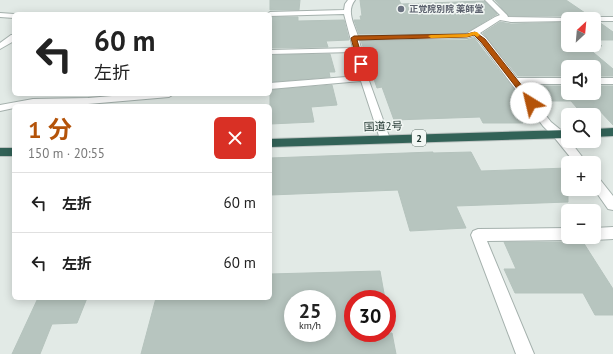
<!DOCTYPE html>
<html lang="ja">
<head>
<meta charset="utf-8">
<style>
	body { margin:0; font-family:"PT Sans","Noto Sans JP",sans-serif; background:#f2f2f2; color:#222; height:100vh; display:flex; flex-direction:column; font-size:15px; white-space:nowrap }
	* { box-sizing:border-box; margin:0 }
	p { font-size:13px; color:#767676 }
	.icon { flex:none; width:22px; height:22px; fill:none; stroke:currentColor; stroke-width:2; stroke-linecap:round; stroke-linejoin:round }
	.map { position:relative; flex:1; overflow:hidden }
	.side { position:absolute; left:12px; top:104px; width:260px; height:196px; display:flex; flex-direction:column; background:#fff; border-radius:6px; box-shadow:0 2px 10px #0003 }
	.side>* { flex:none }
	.hud { position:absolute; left:12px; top:12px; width:260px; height:84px; border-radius:6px; box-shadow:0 2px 10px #0003; background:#fff; color:#222; overflow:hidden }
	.needle { width:26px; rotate:26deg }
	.tools { position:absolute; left:561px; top:12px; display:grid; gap:8px }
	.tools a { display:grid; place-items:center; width:40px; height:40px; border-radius:6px; background:#fff; box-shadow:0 2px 10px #0003; font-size:20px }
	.speed { position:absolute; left:284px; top:290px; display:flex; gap:8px; font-size:20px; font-weight:700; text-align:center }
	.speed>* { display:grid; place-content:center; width:52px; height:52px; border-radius:50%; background:#fff; box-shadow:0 2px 10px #0003; line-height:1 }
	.speed small { font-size:10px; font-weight:400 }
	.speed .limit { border:6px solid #d22; background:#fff; color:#111 }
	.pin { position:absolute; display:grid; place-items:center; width:34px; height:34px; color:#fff; margin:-17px; border-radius:8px; box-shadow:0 2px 6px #0006 }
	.me { position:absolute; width:44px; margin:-22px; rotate:324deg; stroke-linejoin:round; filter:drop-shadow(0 0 3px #0008) }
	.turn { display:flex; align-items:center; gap:14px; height:84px; padding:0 16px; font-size:18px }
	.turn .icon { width:52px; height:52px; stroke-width:2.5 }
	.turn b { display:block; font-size:28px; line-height:34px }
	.round { display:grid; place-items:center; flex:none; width:42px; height:42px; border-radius:6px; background:#f2f2f2 }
	.head { display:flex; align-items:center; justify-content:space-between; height:68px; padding:0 16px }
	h1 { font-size:24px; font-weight:700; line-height:30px; color:#b45309 }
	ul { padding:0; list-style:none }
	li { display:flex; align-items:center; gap:12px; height:60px; padding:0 16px; border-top:1px solid #e0e0e0 }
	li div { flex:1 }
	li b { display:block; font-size:15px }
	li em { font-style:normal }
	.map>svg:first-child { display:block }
</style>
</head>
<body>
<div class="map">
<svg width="613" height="354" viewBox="0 0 613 354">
	<rect width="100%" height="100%" fill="#e2eae6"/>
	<path fill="#b7c5bf" stroke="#b5c3bd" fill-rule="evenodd" d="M270,0H300L299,10H270Z
		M360,0H399L401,4L484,1L497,14L466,33L359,34L354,20H361L360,16H362Z
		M495,0H566L591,17L589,19H573L570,16H509Z
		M270,17H298V21L344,20L349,40L326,41L328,47L270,48Z
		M500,22L511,24L568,22V45H594V22H599L613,32V40H595L602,46H597L599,48H588L613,69V76H594V67H568V76H518L483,33Z
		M474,38L523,101H509L523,123H483L480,117L394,120L382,87L377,88L361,41L467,40Z
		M330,54L335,72H329L330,77L270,82V55Z
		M332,85L337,105L311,107L314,122L270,124V90Z
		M524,86H568V93H594V86H613V125L597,108H577L571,101H537Z
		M433,152V153L471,152L481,171L568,168V202L456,206L466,228L410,231L398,190L270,195V158Z
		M504,242H583L613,289V315H595L583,293H515L504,269H516Z
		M380,271L385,299H353V333H392L396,354H141L156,298H270V274ZM293,299H327V333H293Z
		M38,298H87L77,323L52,324L40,354H12Z"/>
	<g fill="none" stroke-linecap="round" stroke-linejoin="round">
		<defs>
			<path id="minor" d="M348,0H355C346,11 354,24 358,36L466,34L495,17L500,15L485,0H492L507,15L508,17L570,18L572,19H568V21L511,22L500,20L480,33L486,38L517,78H568V84H521L551,122L562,131L587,163H575L554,137L543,126L480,42L474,36L467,38L359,40L368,78L390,139L389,142H381L380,139L361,81L270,89V83L359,76L354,52L270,54V50L353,48L344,14L270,16V14H267L270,12L344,10L345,4Z
				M0,13L14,14V18L0,17Z
				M594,17H613V21H594V19H590Z
				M11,35H14V41L0,49V43Z
				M594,78H613V84H594Z
				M136,94H174L169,97L88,104L14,106V108L0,111V105L33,99L88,98Z
				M594,175L598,177L613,196V210L608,209L594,189Z
				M613,227V239L594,240L589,237H594V228Z
				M568,228V237H573L568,240L487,241L534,354H516L471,235L473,231L478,229Z"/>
			<path id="highway" d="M613,128V136L594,137V129Z
				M568,130V138L270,147V139Z
				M0,148H14V156H0Z"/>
		</defs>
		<use href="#minor" stroke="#a5b1ad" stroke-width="2"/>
		<use href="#highway" stroke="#bdc4c2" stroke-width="2"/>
		<use href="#minor" fill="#fff" fill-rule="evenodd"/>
		<use href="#highway" fill="#326257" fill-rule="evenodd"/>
	</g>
	<path fill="#b45309" stroke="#753606" d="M475,32L485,39L534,101V104H529L481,42L474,35L467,37L357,40L364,64L361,66L358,64L351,38L354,36L467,34Z"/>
	<path fill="#f59e0b" d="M473,32H477L480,35L477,37L474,35L467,37L431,38L428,36L431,35L467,34Z"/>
	<circle fill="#6b7280" stroke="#f2f7f4" stroke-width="1.5" cx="401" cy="9" r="4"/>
	<g text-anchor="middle" stroke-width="3" stroke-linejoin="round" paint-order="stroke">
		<g font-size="9" font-weight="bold" fill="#5b616d" stroke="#f2f7f4" text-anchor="start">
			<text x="409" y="12">正覚院別院 薬師堂</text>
		</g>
		<rect fill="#f2f7f4" stroke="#62726d" stroke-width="1" x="412" y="130" width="14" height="16" rx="3"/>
		<g font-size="10" font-weight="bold" fill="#243933">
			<text x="419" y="142">2</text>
		</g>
		<g font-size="11" fill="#243933" stroke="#f2f7f4">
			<text transform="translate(383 126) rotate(-2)" y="4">国道2号</text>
		</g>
	</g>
</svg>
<div class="tools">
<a><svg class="needle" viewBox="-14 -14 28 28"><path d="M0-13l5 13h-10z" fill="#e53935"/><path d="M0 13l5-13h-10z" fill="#767676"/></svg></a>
<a><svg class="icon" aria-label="sound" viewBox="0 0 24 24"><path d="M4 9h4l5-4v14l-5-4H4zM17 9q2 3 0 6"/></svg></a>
<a><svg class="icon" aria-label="search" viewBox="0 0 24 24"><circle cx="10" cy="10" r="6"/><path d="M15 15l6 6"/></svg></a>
<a>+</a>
<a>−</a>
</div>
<div class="speed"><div>25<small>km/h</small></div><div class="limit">30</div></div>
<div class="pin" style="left:361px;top:64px;background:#d93025"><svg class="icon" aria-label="arrive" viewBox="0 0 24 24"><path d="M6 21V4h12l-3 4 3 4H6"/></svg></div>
<svg class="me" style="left:531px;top:103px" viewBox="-20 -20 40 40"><circle r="19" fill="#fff"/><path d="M0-13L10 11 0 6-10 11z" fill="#b45309"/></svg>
<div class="hud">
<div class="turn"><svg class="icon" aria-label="left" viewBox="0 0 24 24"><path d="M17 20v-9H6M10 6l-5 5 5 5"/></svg><div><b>60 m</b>左折</div></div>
</div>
<section class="side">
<div class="head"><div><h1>1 分</h1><p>150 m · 20:55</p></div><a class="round" style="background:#d93025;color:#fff"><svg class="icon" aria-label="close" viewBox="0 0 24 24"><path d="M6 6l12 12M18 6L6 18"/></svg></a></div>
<ul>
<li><svg class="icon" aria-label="left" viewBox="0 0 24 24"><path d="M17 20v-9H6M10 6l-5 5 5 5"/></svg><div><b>左折</b></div><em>60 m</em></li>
<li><svg class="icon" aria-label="left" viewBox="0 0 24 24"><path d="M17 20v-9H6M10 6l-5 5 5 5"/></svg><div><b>左折</b></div><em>60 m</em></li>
</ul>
</section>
</div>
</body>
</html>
